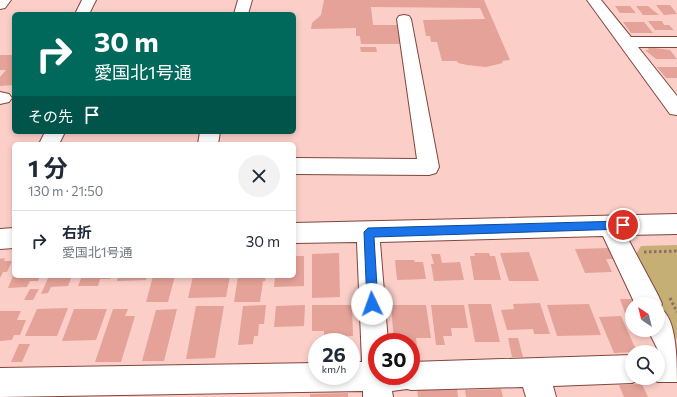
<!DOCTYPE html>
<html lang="ja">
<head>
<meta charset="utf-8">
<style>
	body { margin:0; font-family:Commissioner,"Noto Sans JP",sans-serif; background:#f2f2f3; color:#1f2937; height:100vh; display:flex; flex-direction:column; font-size:15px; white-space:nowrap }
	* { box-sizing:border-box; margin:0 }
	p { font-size:13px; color:#747a83 }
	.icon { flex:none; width:22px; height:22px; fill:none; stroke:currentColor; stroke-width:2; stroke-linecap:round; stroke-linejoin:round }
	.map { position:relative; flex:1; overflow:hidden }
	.details { position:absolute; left:12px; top:142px; width:284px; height:136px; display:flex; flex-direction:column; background:#fff; border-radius:6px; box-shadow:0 2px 6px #0003 }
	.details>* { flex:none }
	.banner { position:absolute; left:12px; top:12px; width:284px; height:122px; border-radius:6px; box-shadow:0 2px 6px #0003; background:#00695c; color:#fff; overflow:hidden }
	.needle { width:26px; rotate:325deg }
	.tools { position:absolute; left:625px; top:297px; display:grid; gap:8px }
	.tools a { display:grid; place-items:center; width:40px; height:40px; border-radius:50%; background:#fff; box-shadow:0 2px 6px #0003; font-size:20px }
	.speed { position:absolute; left:308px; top:333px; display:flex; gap:8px; font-size:20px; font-weight:700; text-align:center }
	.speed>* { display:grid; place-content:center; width:52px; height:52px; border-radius:50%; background:#fff; box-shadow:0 2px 6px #0003; line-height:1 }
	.speed small { font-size:10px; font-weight:400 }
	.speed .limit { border:6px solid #d22; background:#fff; color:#111 }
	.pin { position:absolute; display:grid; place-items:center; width:34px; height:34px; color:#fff; margin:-17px; border:2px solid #fff; border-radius:50%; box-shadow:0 1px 4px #0007 }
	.me { position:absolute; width:44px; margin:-22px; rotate:357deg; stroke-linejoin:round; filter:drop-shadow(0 0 3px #0008) }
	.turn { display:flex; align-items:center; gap:14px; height:84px; padding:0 16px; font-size:18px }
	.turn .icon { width:52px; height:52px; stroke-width:2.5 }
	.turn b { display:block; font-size:28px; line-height:34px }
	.then { display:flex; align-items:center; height:38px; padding:0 16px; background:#0003; gap:8px; font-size:15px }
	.round { display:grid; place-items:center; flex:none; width:42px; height:42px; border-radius:21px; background:#f2f2f3 }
	.head { display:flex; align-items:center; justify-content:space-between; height:68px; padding:0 16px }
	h1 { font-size:24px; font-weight:700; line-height:30px }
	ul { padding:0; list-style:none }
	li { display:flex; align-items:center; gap:12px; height:60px; padding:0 16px; border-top:1px solid #e0e1e3 }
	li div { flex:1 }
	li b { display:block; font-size:15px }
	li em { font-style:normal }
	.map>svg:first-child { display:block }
</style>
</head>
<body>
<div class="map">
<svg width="677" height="397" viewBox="0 0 677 397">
	<rect width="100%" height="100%" fill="#fbcfc8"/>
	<path fill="#c6af75" d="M677,245V340L635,256L641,246Z"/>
	<path fill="#e4a298" d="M324,0H484L510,60L502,61L503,63L486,67L467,65L458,63L457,61H442L437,42H431L430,36H426L423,20L485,19L480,8L371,7L373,25H397L400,44H361L360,36H356V28L311,29L312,23L321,15Z
		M656,5H670L677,14L664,15Z
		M615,6H630L636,13H620Z
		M636,6H648L659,15H643Z
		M648,21H662L664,25H669L674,30H655Z
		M623,22H644L653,33H631Z
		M360,47H376L377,52H361Z
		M647,47L670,50L677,59H656L645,50H649Z
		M0,55H14V85L0,86V77L6,70H0Z
		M657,67H677V78H666Z
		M609,248L614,259H606L612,272L585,273L575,249Z
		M529,252L539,281H509L500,253Z
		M339,253L340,297L312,298V254Z
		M474,253H489L490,256H495L501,280H474L470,256H475Z
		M431,254H440L442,263L460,262L464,280L434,281L431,264H434Z
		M294,256H304V286L274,287L275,276H294Z
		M5,258L4,261H12L7,272H3L0,278V259Z
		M395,260H414L415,262H423L426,279L397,280Z
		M13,276H40L38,281H30L27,287L8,288Z
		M49,276H72L68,286L51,287L48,293L41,294Z
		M82,276H111L110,279H100L98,286H78Z
		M118,276H147L146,280L117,281Z
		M153,276H175L168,302H146Z
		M193,276H230L226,297L188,298Z
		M238,276H266L265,281H263L260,302H234Z
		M30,289H39L33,300H24Z
		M620,299H634L636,304H632V313H625Z
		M540,303L550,334H534L533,329L507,330L501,310L514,309L513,304Z
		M468,304H491L500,342H475Z
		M589,304L601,335L557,336L547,305Z
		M266,305L264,324H259L258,336H254L253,344L238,345L243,306Z
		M305,305L304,326L274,327L276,306Z
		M312,305H352L353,336L324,337V331H312Z
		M391,305H426L431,338H416L417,346H411V342H394Z
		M431,305H464L468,328H451L452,336H443L445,345H436Z
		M196,306H224L215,358L186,359Z
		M68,308L57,336H25L37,309Z
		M74,309H107L96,340L62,341Z
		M113,309H128L125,316H135L121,362H95Z
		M177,309L164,361H142L156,310Z
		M0,311H21L17,320H26L20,335H14L12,340L0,341Z
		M621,316L637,352L614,353L599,317Z
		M508,338H518L523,357H512Z
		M19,344H30L22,362H11Z
		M642,384L648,397H624L619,385Z
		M417,389H457L458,397H418Z
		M501,389L503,397H466L465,390Z
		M348,393V397H310V394Z"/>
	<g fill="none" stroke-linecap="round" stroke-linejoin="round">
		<defs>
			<path id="minor" d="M0,0H11L5,8L0,9Z
				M82,0H96L89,14H75Z
				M238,0H252L248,14H234Z
				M587,0H601L631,37H677V47H638L677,96V115L670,114Z
				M404,15L409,16L411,19L439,167L436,173L429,175L294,174V158L417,159L397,19L399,16Z
				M0,92L9,94L12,98L9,102L0,104Z
				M45,132H65L59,144H39Z
				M200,132H220L218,144H198Z
				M677,214V234L626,235L658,295L662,304L660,308C677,318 677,361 677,382H658L648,378H658V354H660L648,330H658V304H635L603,236L380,242L388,342H377V376H411V362L632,355V378H643L632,383L553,386L556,397H526L523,387L411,390L407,389L392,391L393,397H363V391L0,397V368L317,363V376H351V362H362L357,242L294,243V223Z
				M14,228V248L0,249V229Z"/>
		</defs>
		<use href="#minor" stroke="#82453c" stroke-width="2"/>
		<path stroke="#8e6c67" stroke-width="3" stroke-dasharray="2.5 2.5" stroke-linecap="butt" d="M644,252L677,251
			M670,298L677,312"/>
		<use href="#minor" fill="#fff" fill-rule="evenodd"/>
	</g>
	<path fill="#1a73e8" stroke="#114b97" d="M623,221L627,225L623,229L374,237L378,304L376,308L372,310L369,308L367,304L364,232L368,228Z"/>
</svg>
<div class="tools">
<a><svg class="needle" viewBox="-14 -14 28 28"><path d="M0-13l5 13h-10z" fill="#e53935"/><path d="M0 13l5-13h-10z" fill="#747a83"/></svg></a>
<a><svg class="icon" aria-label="search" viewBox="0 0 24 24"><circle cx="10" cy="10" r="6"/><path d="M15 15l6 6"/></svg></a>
</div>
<div class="speed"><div>26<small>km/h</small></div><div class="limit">30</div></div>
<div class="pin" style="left:623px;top:225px;background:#d93025"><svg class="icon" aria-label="arrive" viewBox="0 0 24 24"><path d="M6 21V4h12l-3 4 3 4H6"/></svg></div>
<svg class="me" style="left:372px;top:304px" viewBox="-20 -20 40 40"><circle r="19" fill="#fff"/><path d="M0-13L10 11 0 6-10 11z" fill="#1a73e8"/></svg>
<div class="banner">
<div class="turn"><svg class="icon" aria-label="right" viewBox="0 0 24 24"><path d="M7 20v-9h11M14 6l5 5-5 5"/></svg><div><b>30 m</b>愛国北1号通</div></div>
<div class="then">その先<svg class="icon" aria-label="arrive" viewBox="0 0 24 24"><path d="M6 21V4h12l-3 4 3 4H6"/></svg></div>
</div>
<section class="details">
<div class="head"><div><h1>1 分</h1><p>130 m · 21:50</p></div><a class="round"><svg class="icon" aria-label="close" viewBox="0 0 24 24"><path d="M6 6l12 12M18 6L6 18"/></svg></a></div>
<ul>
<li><svg class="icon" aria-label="right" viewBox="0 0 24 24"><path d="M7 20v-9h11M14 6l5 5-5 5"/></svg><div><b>右折</b><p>愛国北1号通</p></div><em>30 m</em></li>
</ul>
</section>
</div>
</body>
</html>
